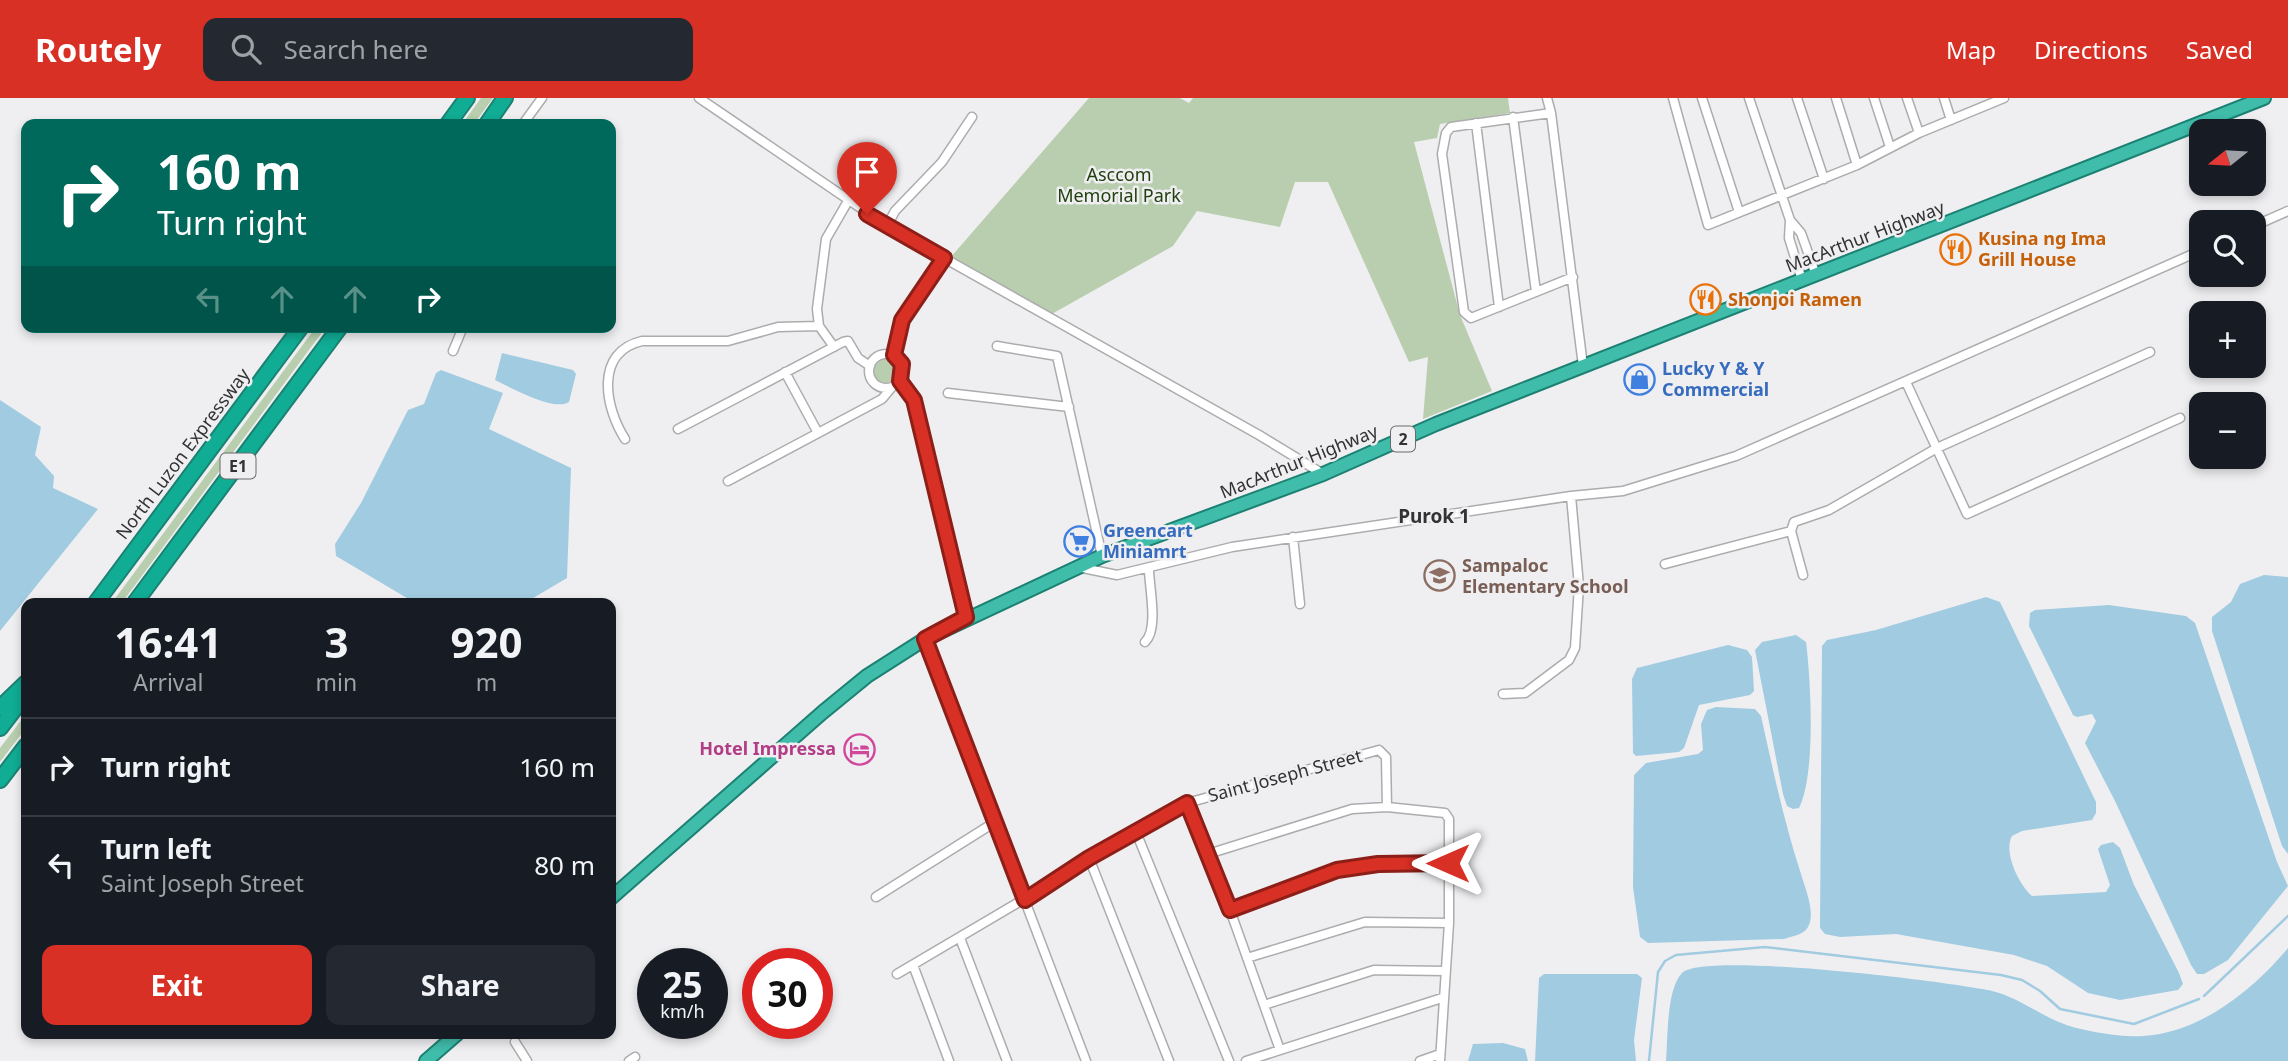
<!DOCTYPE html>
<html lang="en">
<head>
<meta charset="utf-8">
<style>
	body { margin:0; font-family:"Noto Sans",sans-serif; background:#242831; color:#f1f3f6; height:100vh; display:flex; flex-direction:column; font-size:26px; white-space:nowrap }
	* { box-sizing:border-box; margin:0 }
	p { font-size:23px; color:#9ea1a6 }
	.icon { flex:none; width:38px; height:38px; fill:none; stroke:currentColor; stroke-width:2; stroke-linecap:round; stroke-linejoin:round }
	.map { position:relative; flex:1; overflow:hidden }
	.details { position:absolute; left:21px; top:500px; width:595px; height:441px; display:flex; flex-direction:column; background:#171b24; border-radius:14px; box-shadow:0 4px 10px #0003 }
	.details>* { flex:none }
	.top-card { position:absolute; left:21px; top:21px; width:595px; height:214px; border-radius:14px; box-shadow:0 4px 10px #0003; background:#00695c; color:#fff; overflow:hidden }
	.needle { width:46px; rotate:252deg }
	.tools { position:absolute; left:2189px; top:21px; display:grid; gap:14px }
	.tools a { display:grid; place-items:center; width:77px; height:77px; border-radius:14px; background:#171b24; box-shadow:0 4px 10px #0003; font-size:35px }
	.speed { position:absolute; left:637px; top:850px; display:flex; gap:14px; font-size:35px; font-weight:700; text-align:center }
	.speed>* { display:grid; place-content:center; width:91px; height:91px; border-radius:50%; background:#171b24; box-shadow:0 4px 10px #0003; line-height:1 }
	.speed small { font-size:18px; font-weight:400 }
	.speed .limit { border:10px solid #d22; background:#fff; color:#111 }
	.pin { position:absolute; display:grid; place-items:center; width:60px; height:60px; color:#fff; margin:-72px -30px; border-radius:50% 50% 50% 0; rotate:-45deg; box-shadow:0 0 7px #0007 }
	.pin .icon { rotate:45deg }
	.me { position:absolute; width:77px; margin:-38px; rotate:270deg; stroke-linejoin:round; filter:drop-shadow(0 0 5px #0008) }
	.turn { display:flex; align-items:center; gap:24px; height:147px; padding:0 21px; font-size:32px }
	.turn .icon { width:91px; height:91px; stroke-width:2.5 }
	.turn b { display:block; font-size:49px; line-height:60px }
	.lanes { display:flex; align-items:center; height:66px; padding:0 21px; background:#0003; justify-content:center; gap:35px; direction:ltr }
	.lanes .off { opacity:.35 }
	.eta { display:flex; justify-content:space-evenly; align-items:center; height:119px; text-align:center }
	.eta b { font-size:42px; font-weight:700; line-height:49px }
	.primary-button { display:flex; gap:14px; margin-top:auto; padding:14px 21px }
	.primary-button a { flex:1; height:80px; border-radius:14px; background:#d93025; color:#fff; font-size:28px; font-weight:700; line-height:80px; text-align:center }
	.primary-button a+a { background:#242831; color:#f1f3f6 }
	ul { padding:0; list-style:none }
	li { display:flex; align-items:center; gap:21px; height:98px; padding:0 21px; border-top:2px solid #363941 }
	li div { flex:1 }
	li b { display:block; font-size:26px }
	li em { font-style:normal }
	header { display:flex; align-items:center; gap:42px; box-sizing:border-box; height:98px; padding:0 35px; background:#d93025; color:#fff }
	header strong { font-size:33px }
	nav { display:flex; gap:38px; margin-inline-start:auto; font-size:24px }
	.search { width:490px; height:63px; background:#242831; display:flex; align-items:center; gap:18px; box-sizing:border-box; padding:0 24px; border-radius:14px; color:#9ea1a6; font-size:26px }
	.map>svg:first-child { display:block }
</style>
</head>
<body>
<header>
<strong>Routely</strong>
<div class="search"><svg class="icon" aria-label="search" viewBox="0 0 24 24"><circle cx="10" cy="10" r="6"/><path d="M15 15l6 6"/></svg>Search here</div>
<nav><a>Map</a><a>Directions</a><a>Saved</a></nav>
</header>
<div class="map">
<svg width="2288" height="963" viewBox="0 0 2288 963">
	<rect width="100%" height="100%" fill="#efeff2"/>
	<path fill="#b8ceae" d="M481,0H493L474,26H462Z
		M1089,0H1180L1189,5L1193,0H1508L1510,15L1440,26L1437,40L1414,44L1460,217L1492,293L1423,321L1428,259L1409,264L1328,84H1295L1280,129L1197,113L1173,148L1050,217L950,160Z
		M316,229H326L121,506H111Z
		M874 273a12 12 0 1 1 24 0a12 12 0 1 1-24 0Z
		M26,616V630L0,664V650Z"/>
	<path fill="#a1cbe0" d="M502,255L573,272L576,276L569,304C554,314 510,289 495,282Z
		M441,272L503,295L489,331L571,370L567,480L523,506H417L336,458L335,446L361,405L408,312L424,306L436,275Z
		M0,302L41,329L35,357L54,378L53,390L98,411L0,533Z
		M2264,477L2288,479V756L2282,748L2212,533V519L2231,504L2240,486Z
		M1986,499L2000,504L2096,704V715L2092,722L2022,733L2012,738C2003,754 2019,787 2032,798L2106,794L2110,787L2098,751L2101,747L2113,744L2120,750L2134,787L2179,875L2183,886L2178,892L2120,902L2088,895L2047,868L2014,857L1896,836L1840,839L1825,836L1820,830L1822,548L1827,542L1876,532Z
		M2109,507L2186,518L2195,525L2277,764L2288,788L2228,862L2204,876H2197L2191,867L2115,703L2085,645L2096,623L2092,616L2077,619L2073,617L2029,528L2030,515L2035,512Z
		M1796,537L1806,544C1811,583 1816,676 1799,710L1793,711L1787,708L1783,696L1755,552L1762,544Z
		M1728,547L1747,552L1752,559L1754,593L1750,597L1699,607L1684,650L1679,654L1636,658L1633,655L1632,581L1637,570Z
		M1716,609L1755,611L1761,618C1773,672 1784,724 1801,776C1805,790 1816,815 1808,829C1804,837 1792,838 1784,841L1648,845L1640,839L1633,789L1634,677L1646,665L1698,656L1703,652L1701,626L1707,612Z
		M2288,850V963H1666C1668,941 1666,892 1682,875C1704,853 1951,884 1992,893C2018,899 2039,917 2064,926C2081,933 2125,940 2143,938C2200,935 2253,892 2288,850Z
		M1544,876H1637L1642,880L1634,942L1636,963H1535L1539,880Z
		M1503,945L1525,951L1528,963H1468L1473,946Z"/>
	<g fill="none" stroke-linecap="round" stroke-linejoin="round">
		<path stroke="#a1cbe0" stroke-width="2.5" d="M2204,898L2288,818
			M1649,963L1658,874L1665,863L1676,857L1765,849L2001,877L2022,882L2040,893L2060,911L2134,926L2199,901"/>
		<defs>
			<path id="minor" d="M699,0L887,128L1259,337L1323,376
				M1547,0L1551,15L1583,268
				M1673,0L1708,127L1857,67L1919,35L2004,0
				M1702,0L1739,114
				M1749,0L1790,122L1789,140L1802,182
				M1797,0L1824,81
				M1836,0L1857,67
				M1874,0L1890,49
				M1907,0L1919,35
				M1944,0L1951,22
				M1551,15L1451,29L1446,35L1442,56L1464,214L1471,220L1573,179
				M1513,19L1536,194
				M1476,25L1499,209
				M523,26L542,0
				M1790,122L1801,135L1816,177
				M887,128L895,113L942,64L972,19
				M2254,128L2288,113
				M997,248L1057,258L1102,458
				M834,249L819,228L817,211L826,141L848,103
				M453,253L463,229
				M869 273a17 17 0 1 1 34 0a17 17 0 1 1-34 0Z
				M894,257L902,222L944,160
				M785,274L818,335
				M900,283L914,302L966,519
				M1906,284L1967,416L2180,320
				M948,295L1069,309
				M678,331L843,244L848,243L858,260L870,268
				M625,341C605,310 594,254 642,243H728L778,229L819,228
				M728,383L882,301L892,289
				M1293,439L1300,506
				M1665,466L1791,433
				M1078,469L1117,477L1232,449L1571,398L1623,393L1736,358L2202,152
				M1803,477L1791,433L1794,424L1829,412L1937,350L2150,254
				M925,541L1086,963
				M1145,544C1159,531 1149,489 1149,471
				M1503,596L1525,595L1569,562L1575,550L1579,488L1571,398
				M1187,705L1230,812L1280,952
				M1136,734L1229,963
				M1208,756L1352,711L1387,709L1445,715L1449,721V825L1440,963
				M1089,760L1169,963
				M876,799L995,724
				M1230,812L1337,773L1378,766L1448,765
				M960,840L1007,963
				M1247,860L1365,824L1449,825
				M913,867L949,963
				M897,876L1187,705L1379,652L1386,659L1387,709
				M1264,907L1374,872L1445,873
				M515,944L527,963
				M629,963L635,959
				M1246,963L1442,900
				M1420,963L1440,956"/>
			<path id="trunk" d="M611,800L823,614L867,578L925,541L1102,458L1323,376L1436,326L2264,0
				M426,963L457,936"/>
			<path id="motorway" d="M448,26L467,0
				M487,26L505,0
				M95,506L301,229
				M134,506L340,229
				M0,610L26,585
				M0,630L26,596
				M0,682L26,648"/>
		</defs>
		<use href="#minor" stroke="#acacaf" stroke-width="11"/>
		<use href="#trunk" stroke="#1c8172" stroke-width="16"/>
		<use href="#motorway" stroke="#1c8172" stroke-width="18"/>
		<use href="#minor" stroke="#fff" stroke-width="8"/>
		<use href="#trunk" stroke="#40bcaa" stroke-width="12"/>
		<use href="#motorway" stroke="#10ac94" stroke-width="14"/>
	</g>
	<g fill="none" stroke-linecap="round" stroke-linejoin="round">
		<defs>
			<path id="route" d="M867,116L944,160L902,222L894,257L902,266L900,283L914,302L966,519L925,541L1025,802L1089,760L1187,705L1230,812L1337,772L1378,766L1448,765"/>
		</defs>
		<use href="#route" stroke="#8d1f18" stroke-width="18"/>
		<use href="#route" stroke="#d93025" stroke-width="12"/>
	</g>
	<defs>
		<symbol id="restaurant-ring" viewBox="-11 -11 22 22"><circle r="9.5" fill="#efeff2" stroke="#e8710a" stroke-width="1.5"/><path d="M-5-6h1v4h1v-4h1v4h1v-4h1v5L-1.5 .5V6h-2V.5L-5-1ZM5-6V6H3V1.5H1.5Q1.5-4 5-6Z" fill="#e8710a"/></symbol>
		<symbol id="shop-ring" viewBox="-11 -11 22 22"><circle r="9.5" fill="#efeff2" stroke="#3f7fe0" stroke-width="1.5"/><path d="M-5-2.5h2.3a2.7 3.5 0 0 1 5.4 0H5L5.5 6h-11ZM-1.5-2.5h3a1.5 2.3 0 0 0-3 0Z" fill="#3f7fe0"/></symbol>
		<symbol id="supermarket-ring" viewBox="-11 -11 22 22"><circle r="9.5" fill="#efeff2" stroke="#3f7fe0" stroke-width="1.5"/><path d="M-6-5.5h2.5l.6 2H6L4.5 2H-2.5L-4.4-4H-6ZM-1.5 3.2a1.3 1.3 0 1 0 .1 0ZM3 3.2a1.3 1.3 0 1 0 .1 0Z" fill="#3f7fe0"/></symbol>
		<symbol id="school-ring" viewBox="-11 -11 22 22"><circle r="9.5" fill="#efeff2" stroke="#8d6e63" stroke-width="1.5"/><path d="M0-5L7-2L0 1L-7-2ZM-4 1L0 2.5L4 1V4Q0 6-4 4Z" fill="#8d6e63"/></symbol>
		<symbol id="hotel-ring" viewBox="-11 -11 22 22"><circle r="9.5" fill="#efeff2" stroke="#d1479c" stroke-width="1.5"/><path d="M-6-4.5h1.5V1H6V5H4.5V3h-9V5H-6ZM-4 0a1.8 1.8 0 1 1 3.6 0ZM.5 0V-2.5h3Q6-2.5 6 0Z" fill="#d1479c"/></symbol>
	</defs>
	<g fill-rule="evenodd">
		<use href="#restaurant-ring" x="1938" y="134" width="35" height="35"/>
		<use href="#restaurant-ring" x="1688" y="184" width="35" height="35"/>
		<use href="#shop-ring" x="1622" y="264" width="35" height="35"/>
		<use href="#supermarket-ring" x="1062" y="426" width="35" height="35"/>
		<use href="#school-ring" x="1422" y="460" width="35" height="35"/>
		<use href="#hotel-ring" x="842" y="634" width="35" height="35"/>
	</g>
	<g text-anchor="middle" stroke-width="5" stroke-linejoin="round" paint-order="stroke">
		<g fill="#efeff2" stroke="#6b6b6c" stroke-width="2">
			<rect x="1391" y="328.5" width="24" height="25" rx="5"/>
			<rect x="220.5" y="355.5" width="35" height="25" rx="5"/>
		</g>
		<g font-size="16" font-weight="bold" fill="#323233">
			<text x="1403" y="347">2</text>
			<text x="238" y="374">E1</text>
		</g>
		<g font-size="18" fill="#203f0f" stroke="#efeff2">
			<text x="1119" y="83">Asccom<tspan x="1119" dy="21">Memorial Park</tspan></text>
		</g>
		<g font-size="18" fill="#323233" stroke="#efeff2">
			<text transform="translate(1865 139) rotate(-21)" y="6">MacArthur Highway</text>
			<text transform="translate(183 356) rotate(-53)" y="6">North Luzon Expressway</text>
			<text transform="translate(1299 364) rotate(-22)" y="6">MacArthur Highway</text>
			<text transform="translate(1285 678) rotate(-15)" y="6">Saint Joseph Street</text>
		</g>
		<g font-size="18" font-weight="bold" fill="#c56008" stroke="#efeff2" text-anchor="start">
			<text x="1978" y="147">Kusina ng Ima<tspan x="1978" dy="21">Grill House</tspan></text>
			<text x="1728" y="208">Shonjoi Ramen</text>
		</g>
		<g font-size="18" font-weight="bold" fill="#366cbe" stroke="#efeff2" text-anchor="start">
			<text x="1662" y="277">Lucky Y &amp; Y<tspan x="1662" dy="21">Commercial</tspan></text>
			<text x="1103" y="439">Greencart<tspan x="1103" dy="21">Miniamrt</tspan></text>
		</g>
		<g font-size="18" font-weight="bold" fill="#785e54" stroke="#efeff2" text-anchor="start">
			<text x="1462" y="474">Sampaloc<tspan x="1462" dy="21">Elementary School</tspan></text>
		</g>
		<g font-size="18" font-weight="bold" fill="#b23c85" stroke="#efeff2" text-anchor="end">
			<text x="836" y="657">Hotel Impressa</text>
		</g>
		<g font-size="19" font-weight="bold" fill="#323233" stroke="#efeff2">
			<text x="1434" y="425">Purok 1</text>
		</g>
	</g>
</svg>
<div class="tools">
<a><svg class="needle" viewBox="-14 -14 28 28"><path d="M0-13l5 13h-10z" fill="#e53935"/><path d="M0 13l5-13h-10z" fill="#9ea1a6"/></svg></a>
<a><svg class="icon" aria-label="search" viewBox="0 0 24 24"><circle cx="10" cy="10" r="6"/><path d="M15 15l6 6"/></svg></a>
<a>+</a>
<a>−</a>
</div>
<div class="speed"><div>25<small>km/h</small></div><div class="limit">30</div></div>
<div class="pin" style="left:867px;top:116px;background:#d93025"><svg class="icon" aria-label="arrive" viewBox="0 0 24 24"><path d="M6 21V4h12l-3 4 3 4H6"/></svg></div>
<svg class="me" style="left:1448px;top:765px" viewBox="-20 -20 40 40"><path d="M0-17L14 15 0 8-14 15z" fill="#d93025" stroke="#fff" stroke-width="4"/></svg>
<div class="top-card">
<div class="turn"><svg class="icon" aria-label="right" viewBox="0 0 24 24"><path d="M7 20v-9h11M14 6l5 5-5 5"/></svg><div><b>160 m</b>Turn right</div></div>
<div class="lanes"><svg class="icon off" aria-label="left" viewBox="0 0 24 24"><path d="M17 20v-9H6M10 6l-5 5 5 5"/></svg><svg class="icon off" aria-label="ahead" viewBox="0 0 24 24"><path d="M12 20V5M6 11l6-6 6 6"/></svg><svg class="icon off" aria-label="ahead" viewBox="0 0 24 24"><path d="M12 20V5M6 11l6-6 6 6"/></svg><svg class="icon" aria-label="right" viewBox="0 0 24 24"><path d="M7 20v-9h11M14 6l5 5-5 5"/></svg></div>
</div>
<section class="details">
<div class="eta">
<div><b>16:41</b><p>Arrival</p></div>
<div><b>3</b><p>min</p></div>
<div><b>920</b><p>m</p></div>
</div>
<ul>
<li><svg class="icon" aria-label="right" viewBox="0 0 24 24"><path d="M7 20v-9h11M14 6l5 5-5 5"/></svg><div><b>Turn right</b></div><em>160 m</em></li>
<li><svg class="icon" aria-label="left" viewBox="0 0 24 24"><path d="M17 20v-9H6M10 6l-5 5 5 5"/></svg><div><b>Turn left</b><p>Saint Joseph Street</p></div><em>80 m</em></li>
</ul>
<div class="primary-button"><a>Exit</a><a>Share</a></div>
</section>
</div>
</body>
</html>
